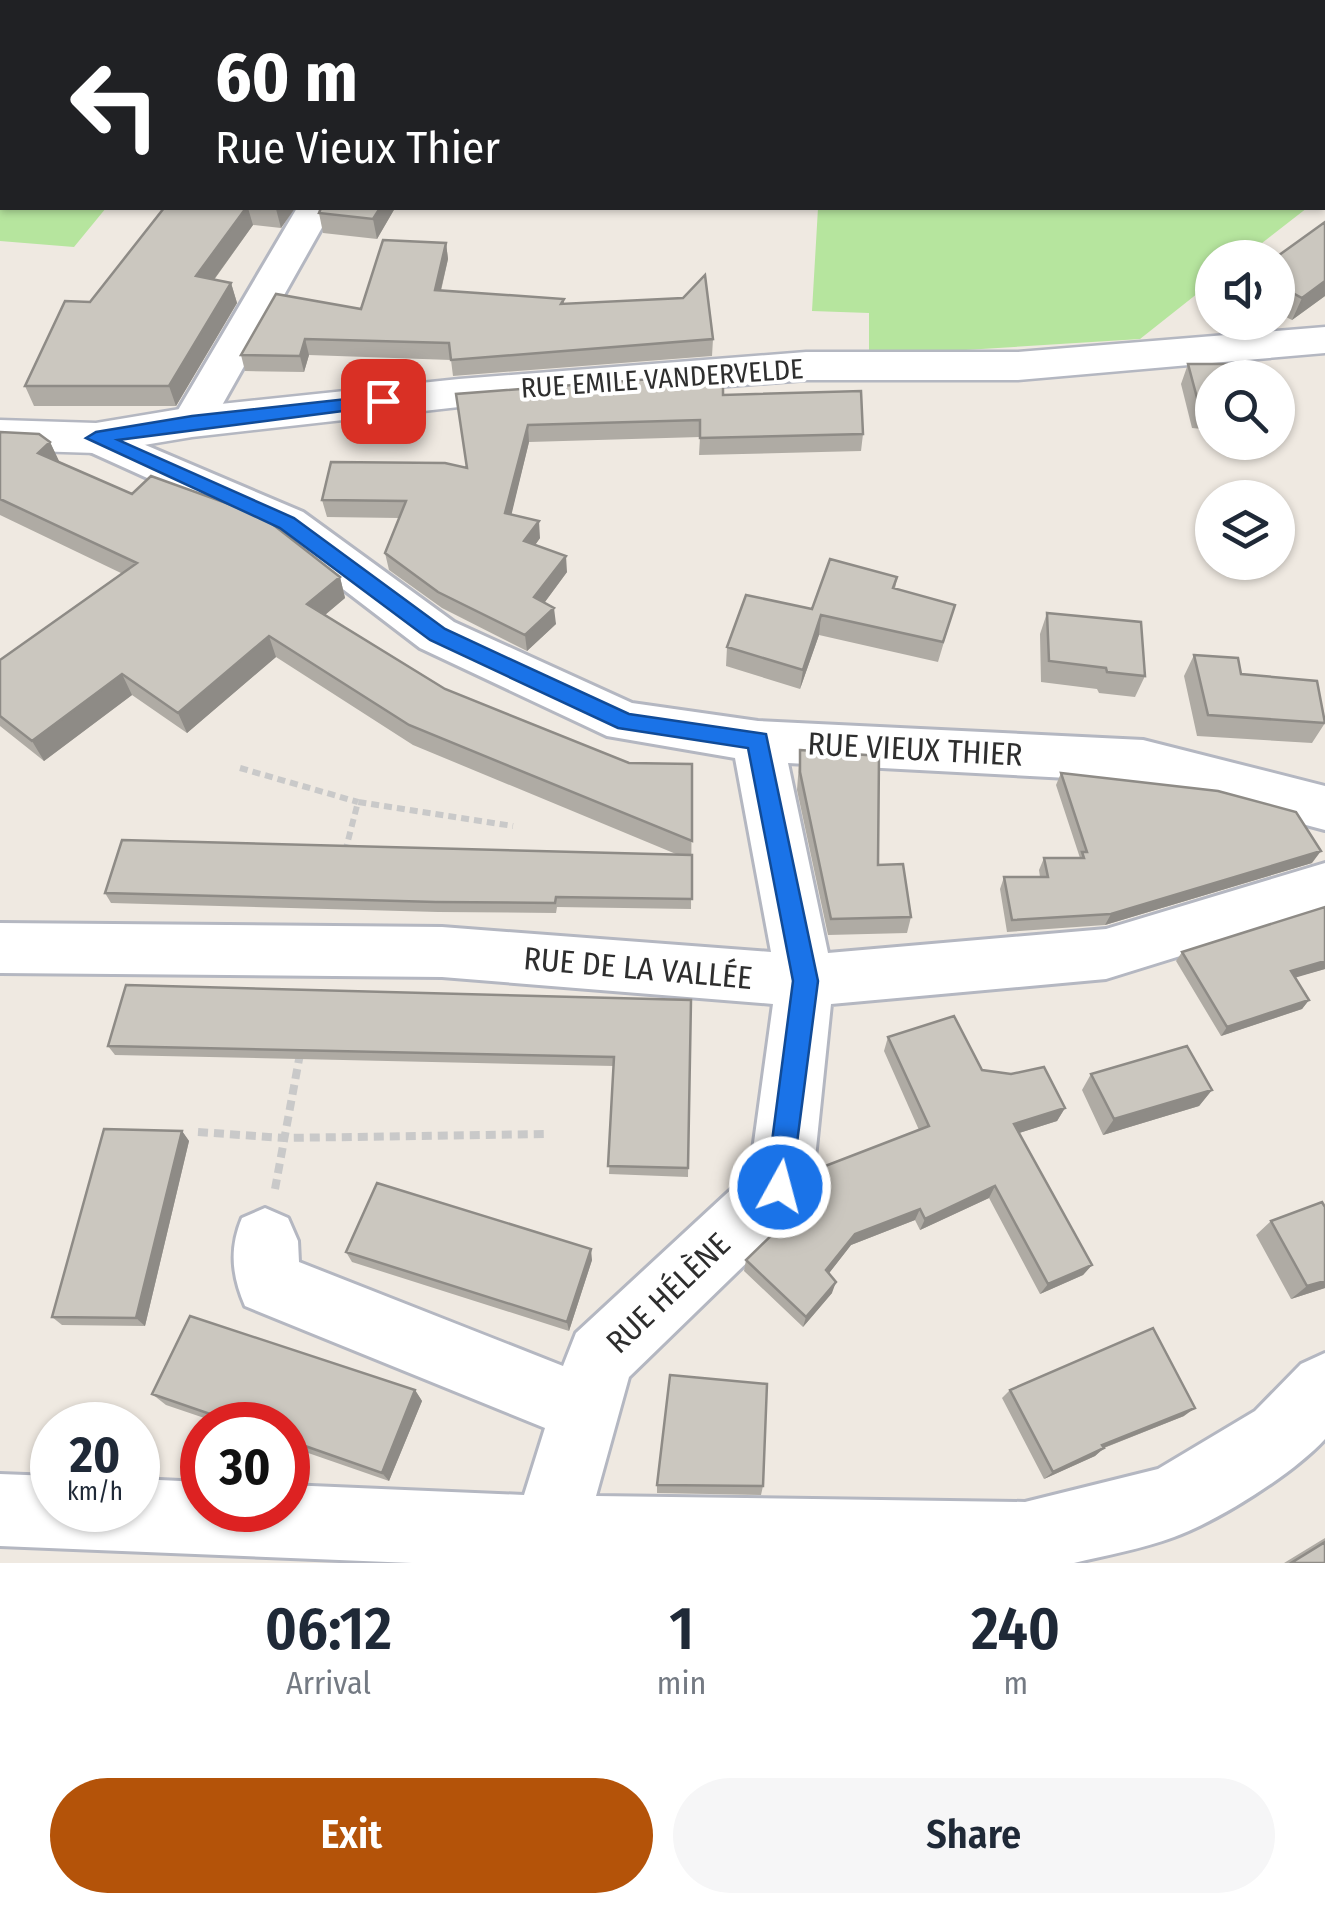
<!DOCTYPE html>
<html lang="en">
<head>
<meta charset="utf-8">
<style>
	body { margin:0; font-family:"Fira Sans Condensed",sans-serif; background:#f6f6f7; color:#1f2937; height:100vh; display:flex; flex-direction:column; font-size:38px; white-space:nowrap }
	* { box-sizing:border-box; margin:0 }
	p { font-size:32px; color:#747a83 }
	.icon { flex:none; width:55px; height:55px; fill:none; stroke:currentColor; stroke-width:2; stroke-linecap:round; stroke-linejoin:round }
	.map { position:relative; height:1563px; overflow:hidden }
	.sheet { display:flex; flex-direction:column; background:#fff; flex:1 }
	.sheet>* { flex:none }
	.guide { position:absolute; left:0px; top:0px; width:1325px; height:210px; box-shadow:0 2px 8px #0004; background:#202124; color:#fff; overflow:hidden }
	.buttons { position:absolute; left:1195px; top:240px; display:grid; gap:20px }
	.buttons a { display:grid; place-items:center; width:100px; height:100px; border-radius:50%; background:#fff; box-shadow:0 2px 8px #0004; font-size:50px }
	.speed { position:absolute; left:30px; top:1402px; display:flex; gap:20px; font-size:50px; font-weight:700; text-align:center }
	.speed>* { display:grid; place-content:center; width:130px; height:130px; border-radius:50%; background:#fff; box-shadow:0 2px 8px #0004; line-height:1 }
	.speed small { font-size:25px; font-weight:400 }
	.speed .limit { border:15px solid #d22; background:#fff; color:#111 }
	.pin { position:absolute; display:grid; place-items:center; width:85px; height:85px; color:#fff; margin:-42px; border-radius:20px; box-shadow:0 5px 15px #0006 }
	.me { position:absolute; width:110px; margin:-55px; rotate:7deg; stroke-linejoin:round; filter:drop-shadow(0 0 8px #0008) }
	.turn { display:flex; align-items:center; gap:35px; height:210px; padding:0 50px; font-size:45px }
	.turn .icon { width:130px; height:130px; stroke-width:2.5 }
	.turn b { display:block; font-size:70px; line-height:85px }
	.eta { display:flex; justify-content:space-evenly; align-items:center; height:170px; text-align:center }
	.eta b { font-size:60px; font-weight:600; line-height:70px }
	.button { display:flex; gap:20px; margin-top:auto; padding:20px 50px }
	.button a { flex:1; height:115px; border-radius:60px; background:#b45309; color:#fff; font-size:40px; font-weight:600; line-height:115px; text-align:center }
	.button a+a { background:#f6f6f7; color:#1f2937 }
	.map>svg:first-child { display:block }
</style>
</head>
<body>
<div class="map">
<svg width="1325" height="1563" viewBox="0 0 1325 1563">
	<rect width="100%" height="100%" fill="#efe9e1"/>
	<path fill="#b6e59e" d="M0,0H154L2,2V208H106L74,247L0,241Z
		M818,208H1307L1244,257L1212,258V282L1140,339L869,356V313L812,311Z"/>
	<g fill="none" stroke-linecap="round" stroke-linejoin="round">
		<defs>
			<path id="street" d="M297,208H333L207,432L192,436L177,432L171,422Z
				M96,424L303,512L454,622L632,703L758,721L1143,740L1325,786V830L1143,782L788,763L828,953L1106,929L1325,863V911L1106,979L831,1004L812,1187L802,1209L629,1377L596,1496L1025,1502L1158,1469L1255,1411L1301,1364L1325,1353V1439C1293,1474 1218,1521 1174,1537C1142,1549 1107,1555 1074,1563H412L0,1546V1474L52,1476V1510H138V1479L202,1482V1510H288V1485L524,1495L545,1428L245,1306C232,1276 229,1249 242,1218L265,1208L288,1218L298,1241L299,1262L563,1366L576,1333L750,1172L773,1004L442,977L0,973V923L442,927L771,952L735,758L607,736L420,648L271,534L81,448L74,438L81,428Z"/>
			<path id="secondary" d="M1325,327V353L1018,380H806L459,407L192,437L96,453L0,450V420L96,423L192,407L459,379L806,352H1018Z"/>
		</defs>
		<use href="#street" stroke="#b4b7c1" stroke-width="6"/>
		<use href="#secondary" stroke="#b4b7c1" stroke-width="5"/>
		<path stroke="#c9c9c9" stroke-width="6" stroke-dasharray="8 5" stroke-linecap="butt" d="M240,768L358,802
			M345,852L358,802L513,826"/>
		<path stroke="#c9c9c9" stroke-width="8" stroke-dasharray="10 6" stroke-linecap="butt" d="M198,1132L284,1138L549,1134
			M275,1189L300,1054"/>
		<use href="#street" fill="#fff" fill-rule="evenodd"/>
		<use href="#secondary" fill="#fff" fill-rule="evenodd"/>
	</g>
	<path fill="#afaba4" d="M164,208H295L281,228L253,225L214,280L231,283L237,303L176,406H34L25,386Z
		M395,208L377,239L323,233L319,213Z
		M1325,222V296L1292,320L1278,313V258Z
		M446,243L448,259L441,291L564,299V304L713,339L712,356L453,376L451,360L309,355L304,372L245,371L241,355L361,309Z
		M1188,364L1212,378V430L1192,428L1181,384Z
		M718,379L723,395L863,434L861,451L699,455L700,437L529,442L511,514L540,538L535,545L567,572L545,602L556,624L527,651L442,608L389,570L385,553L399,518L327,517L322,500L467,468L456,394Z
		M0,432L50,442L59,462L132,494L340,577L345,598L325,615L445,689L629,763L692,764L691,909L557,907L556,913L438,912L111,903L105,893L676,854L413,745L276,657L187,733L132,695L44,761L0,726V660L123,574L0,515Z
		M897,577L895,589L955,605L938,662L819,635L800,689L726,666L727,647L812,609Z
		M1047,613L1145,676L1135,697L1099,693L1097,689L1041,682L1040,634Z
		M1194,655L1241,674L1325,723L1312,743L1197,736L1184,676Z
		M800,750L878,865L911,917L907,933L828,935L797,790Z
		M1061,773L1312,863L1105,925L1007,932L1000,889L1004,877H1040L1039,870L1044,858H1080L1056,785Z
		M1325,908V969L1295,977L1309,1000L1302,1009L1221,1036L1176,961L1182,952Z
		M691,1000L688,1177L609,1174L614,1066L115,1055L108,1046Z
		M888,1037L982,1070L1065,1108L1057,1121L1019,1133L1092,1265L1083,1275L1040,1294L989,1198L920,1230L915,1220L851,1245L829,1273L832,1293L803,1327L744,1271L746,1260L919,1130L884,1051Z
		M1091,1074L1212,1090L1199,1106L1103,1135L1082,1090Z
		M182,1131L189,1141L145,1326L62,1325L52,1317Z
		M1325,1207V1288L1291,1299L1256,1235L1271,1221Z
		M346,1252L592,1260L569,1331L352,1262Z
		M415,1390L422,1401L389,1481L288,1446V1425H225L166,1405L152,1394Z
		M1010,1390L1184,1416L1104,1448L1095,1456L1044,1479L1002,1398Z
		M657,1485L763,1486L761,1495L657,1493Z
		M1325,1538V1563H1284Z"/>
	<path fill="#8e8b86" d="M345,0H362L360,2H344Z
		M246,208H248L253,225L202,296L196,276Z
		M380,208H395L377,239L373,219Z
		M276,209L295,208L281,228Z
		M446,243L448,259L437,306L435,290Z
		M1325,281V296L1292,320L1302,298Z
		M231,283L237,303L176,406L169,386Z
		M305,339L309,355L304,372L300,356Z
		M528,425L529,442L508,529L505,513Z
		M50,442L60,463L38,453Z
		M539,521L540,538L526,558L524,541Z
		M566,556L567,572L536,614L534,597Z
		M340,577L345,598L313,625L307,604Z
		M554,608L556,624L527,651L525,635Z
		M821,615L819,635L800,689L803,670Z
		M269,636L276,657L187,733L178,713Z
		M122,674L132,695L44,761L32,741Z
		M1321,851L1312,863L1105,925L1111,914Z
		M1325,961V969L1284,981L1291,971Z
		M1309,1000L1302,1009L1221,1036L1227,1027Z
		M1212,1090L1199,1106L1103,1135L1114,1119Z
		M1065,1108L1057,1121L1007,1137L1014,1124Z
		M182,1131L189,1141L145,1326L136,1318Z
		M995,1186L989,1198L920,1230L925,1219Z
		M920,1209L915,1220L851,1245L823,1281L826,1270L855,1234Z
		M591,1249L592,1260L569,1331L567,1322Z
		M1092,1265L1083,1275L1040,1294L1048,1284Z
		M1325,1281V1288L1291,1299L1307,1286Z
		M836,1282L832,1293L803,1327L806,1317Z
		M415,1390L422,1401L389,1481L382,1473Z
		M1195,1408L1184,1416L1093,1452L1102,1445Z
		M1104,1448L1095,1456L1044,1479L1053,1472Z"/>
	<path fill="#cbc7bf" stroke="#8e8b86" stroke-width="2.5" d="M285,0H345L344,2H283Z
		M164,208H246L196,276L231,283L169,386H25L65,301L90,302Z
		M321,208H380L373,219L319,213Z
		M1325,222V281L1302,298L1278,285V258H1275Z
		M383,240L446,243L435,290L564,299L561,304L683,298L705,275L713,339L451,360L449,343L305,339L300,356L241,355L276,294L361,309Z
		M1188,364H1236L1240,378H1212V409H1200Z
		M717,374L718,379L723,380V395L861,391L863,434L700,438V420L528,425L505,513L539,521L524,541L566,556L534,597L554,608L525,635L438,592L385,553L406,501L322,500L331,462L445,463L467,468L456,394Z
		M0,432L39,434L50,442L38,453L132,494L151,476L262,516L340,577L307,604L445,689L629,763L692,764V841L409,725L269,636L178,713L122,674L32,741L0,716V660L137,563L0,499Z
		M830,559L897,577L893,588L955,605L943,642L821,615L803,670L727,647L746,595L812,609Z
		M1047,613L1141,622L1145,676L1107,672L1106,668L1049,661Z
		M1194,655L1238,658L1241,674L1317,681L1325,723L1208,715Z
		M800,750L879,756L878,865L903,864L911,917L831,919L800,772Z
		M1061,773L1218,791L1296,812L1321,851L1111,914L1012,920L1004,877H1048L1044,858H1084L1082,852H1087Z
		M122,840L692,855V899L556,897L555,903L436,902L105,893Z
		M1325,907V961L1291,971L1309,1000L1227,1027L1182,952Z
		M126,985L691,1000L688,1168L608,1166L614,1057L108,1046Z
		M954,1016L982,1070L1011,1074L1044,1067L1065,1108L1014,1124L1092,1265L1048,1284L995,1186L925,1219L920,1209L855,1234L826,1270L836,1282L806,1317L746,1260L808,1200L820,1168L929,1126L888,1037Z
		M1187,1046L1212,1090L1114,1119L1091,1074Z
		M104,1129L182,1131L136,1318L52,1317Z
		M377,1183L591,1249L567,1322L346,1252Z
		M1322,1202L1325,1207V1281L1307,1286L1271,1221Z
		M190,1316L415,1390L382,1473L288,1440V1425H242L152,1394Z
		M1153,1328L1195,1408L1102,1445L1104,1448L1053,1472L1010,1390Z
		M670,1375L767,1384L763,1486L657,1485Z
		M1325,1542V1563H1291Z"/>
	<path fill="#1a73e8" stroke="#114b97" stroke-width="2.5" d="M383,395L392,401L389,405L118,440L294,518L445,629L629,714L766,734L818,981L790,1197L780,1201L770,1197L766,1187L793,981L748,748L618,728L430,640L280,528L86,438L96,432L192,416Z"/>
	<g text-anchor="middle" stroke-width="8" stroke-linejoin="round" paint-order="stroke">
		<g font-size="28" fill="#2e2e2e" stroke="#fff">
			<text transform="translate(662 378) rotate(-4)" y="10">RUE EMILE VANDERVELDE</text>
		</g>
		<g font-size="32" fill="#2e2e2e" stroke="#fff">
			<text transform="translate(915 749) rotate(3)" y="11">RUE VIEUX THIER</text>
			<text transform="translate(638 968) rotate(5)" y="11">RUE DE LA VALLÉE</text>
			<text transform="translate(668 1293) rotate(-44)" y="11">RUE HÉLÈNE</text>
		</g>
	</g>
</svg>
<div class="buttons">
<a><svg class="icon" aria-label="sound" viewBox="0 0 24 24"><path d="M4 9h4l5-4v14l-5-4H4zM17 9q2 3 0 6"/></svg></a>
<a><svg class="icon" aria-label="search" viewBox="0 0 24 24"><circle cx="10" cy="10" r="6"/><path d="M15 15l6 6"/></svg></a>
<a><svg class="icon" aria-label="layers" viewBox="0 0 24 24"><path d="M12 4l9 5-9 5-9-5zM3 14l9 5 9-5"/></svg></a>
</div>
<div class="speed"><div>20<small>km/h</small></div><div class="limit">30</div></div>
<div class="pin" style="left:383px;top:401px;background:#d93025"><svg class="icon" aria-label="arrive" viewBox="0 0 24 24"><path d="M6 21V4h12l-3 4 3 4H6"/></svg></div>
<svg class="me" style="left:780px;top:1187px" viewBox="-20 -20 40 40"><circle r="17" fill="#1a73e8" stroke="#fff" stroke-width="3"/><path d="M0-11L8 9 0 5-8 9z" fill="#fff"/></svg>
<div class="guide">
<div class="turn"><svg class="icon" aria-label="left" viewBox="0 0 24 24"><path d="M17 20v-9H6M10 6l-5 5 5 5"/></svg><div><b>60 m</b>Rue Vieux Thier</div></div>
</div>
</div>
<section class="sheet">
<div class="eta">
<div><b>06:12</b><p>Arrival</p></div>
<div><b>1</b><p>min</p></div>
<div><b>240</b><p>m</p></div>
</div>
<div class="button"><a>Exit</a><a>Share</a></div>
</section>
</body>
</html>
